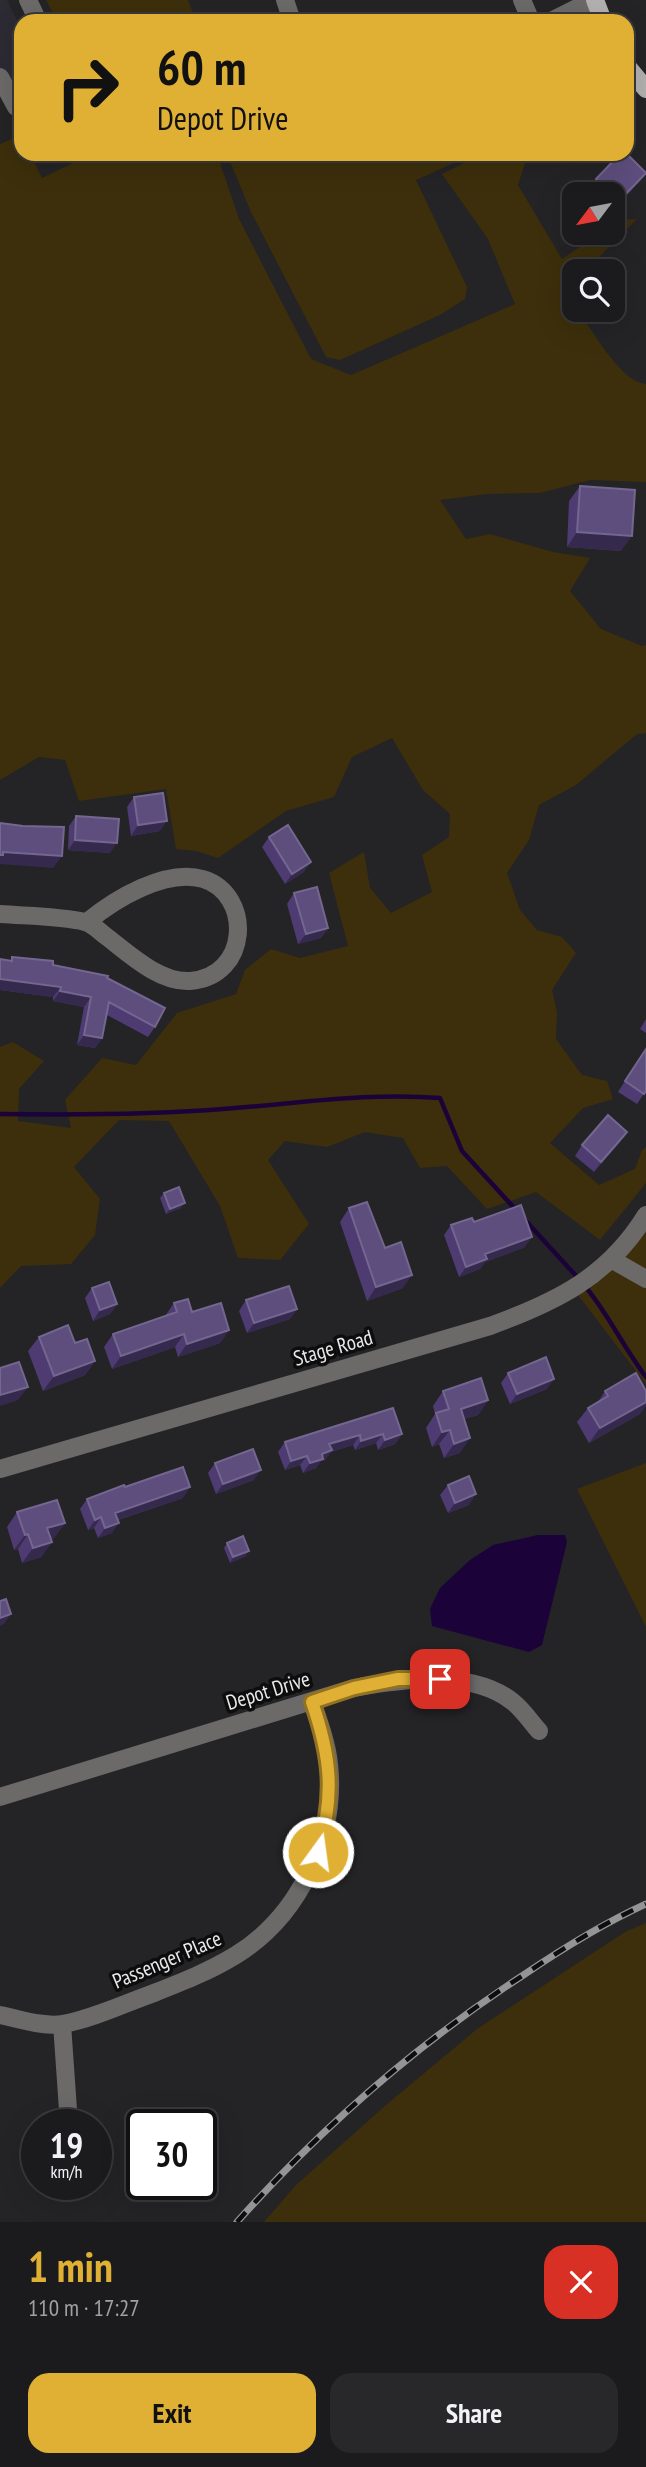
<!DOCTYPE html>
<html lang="en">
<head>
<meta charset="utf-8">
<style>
	body { margin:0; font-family:"PT Sans Narrow",sans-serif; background:#282729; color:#f1f3f6; height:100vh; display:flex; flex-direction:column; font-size:26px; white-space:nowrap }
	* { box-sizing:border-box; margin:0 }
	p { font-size:23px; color:#a0a1a3 }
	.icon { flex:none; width:38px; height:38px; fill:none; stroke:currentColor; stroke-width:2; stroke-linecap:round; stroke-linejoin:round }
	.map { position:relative; height:2222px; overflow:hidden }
	.sheet { display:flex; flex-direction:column; background:#1b1a1c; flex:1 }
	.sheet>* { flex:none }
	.guide { position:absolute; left:14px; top:14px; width:620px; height:147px; border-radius:21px; box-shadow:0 7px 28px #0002,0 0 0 2px #39383b; background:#dfb034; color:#111; overflow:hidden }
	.needle { width:46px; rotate:238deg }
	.controls { position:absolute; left:562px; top:182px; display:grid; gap:14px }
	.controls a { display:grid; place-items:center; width:63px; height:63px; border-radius:14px; background:#1b1a1c; box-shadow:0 7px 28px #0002,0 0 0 2px #39383b; font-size:35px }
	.speed { position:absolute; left:21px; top:2109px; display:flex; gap:14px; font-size:35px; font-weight:700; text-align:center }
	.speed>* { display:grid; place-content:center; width:91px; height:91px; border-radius:50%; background:#1b1a1c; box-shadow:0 7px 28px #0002,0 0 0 2px #39383b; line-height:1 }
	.speed small { font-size:18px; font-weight:400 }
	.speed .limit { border:4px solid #111; border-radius:10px; background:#fff; color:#111 }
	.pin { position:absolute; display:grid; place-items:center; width:60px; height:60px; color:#fff; margin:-30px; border-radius:14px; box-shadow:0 4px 10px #0006 }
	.me { position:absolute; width:77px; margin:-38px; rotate:14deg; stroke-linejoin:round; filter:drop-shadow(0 0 5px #0008) }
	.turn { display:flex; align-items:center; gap:24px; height:147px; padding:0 28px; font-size:32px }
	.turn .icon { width:91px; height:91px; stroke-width:2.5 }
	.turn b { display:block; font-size:49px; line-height:60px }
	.round { display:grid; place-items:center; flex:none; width:74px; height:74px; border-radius:21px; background:#282729 }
	.summary { display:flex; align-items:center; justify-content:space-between; height:119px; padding:0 28px }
	h1 { font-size:42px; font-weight:800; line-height:52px; color:#dfb034 }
	.primary-button { display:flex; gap:14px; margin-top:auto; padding:14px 28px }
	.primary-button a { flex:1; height:80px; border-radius:21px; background:#dfb034; color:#111; font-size:28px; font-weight:800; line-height:80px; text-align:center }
	.primary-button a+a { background:#282729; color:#f1f3f6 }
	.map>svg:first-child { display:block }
</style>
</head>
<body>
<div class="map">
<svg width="646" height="2222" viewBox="0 0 646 2222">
	<rect width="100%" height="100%" fill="#242326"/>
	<path fill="#2c2a32" d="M0,0H7L21,28V85L0,95Z"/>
	<path fill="#3d2f0b" d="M46,0H188L196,21H57Z
		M21,135V154H30L42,178L73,163L75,154H217L239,219L311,359L351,375L515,304L488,239L442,174L482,154H528L518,185L562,259L600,233H612L613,224L618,220L637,219L585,271H574V285L567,296L574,305V310H577C593,330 620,382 646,384V482L590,480L540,493L487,494L440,500L466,539L490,534L553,552L590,558L570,591L601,629L642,646L646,645V733L637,734L576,785L539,805L529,840L507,873L520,910L537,930L562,937L576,953L552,990L557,1012L556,1039L582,1075L607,1081L613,1099L583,1108L550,1143L599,1185L635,1169L642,1150L646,1147V1183L600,1240L536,1192L487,1209L447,1166L420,1168L403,1138L365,1132L327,1147L285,1141L268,1160L309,1224L280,1260L238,1258L220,1206L169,1121L119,1120L74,1167L100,1199L95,1235L71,1264L21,1266L0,1288V1047L13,1042L44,1061L19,1089L18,1121L71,1128L65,1100L102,1058L136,1065L177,1013L236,994L245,970L271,949L300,958L348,946L329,873L364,852L370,888L391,913L432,892L422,855L449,837L450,814L423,790L392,738L352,757L334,797L286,811L218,858L196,851L176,849L166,789L79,801L65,760L39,757L0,780V144Z
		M227,154H474L416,180L467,287L465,299L440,315L340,360L326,357L251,212Z
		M644,1231L646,1232V1384L578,1295L601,1279Z
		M646,1463V1627L577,1489Z
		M646,1923V2222H264L296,2185L386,2105L477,2029L625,1932Z"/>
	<path fill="#1b033a" d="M538,1535H565L567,1542L542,1645L529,1652L432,1626L430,1609L440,1588L470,1560L493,1545Z"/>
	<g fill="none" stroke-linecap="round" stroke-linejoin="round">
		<path stroke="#1b033a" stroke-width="4.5" d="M0,1114C75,1115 149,1115 223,1109C295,1104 369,1092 440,1098L462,1151L517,1211
			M525,1220L578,1278
			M584,1285C608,1313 623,1347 646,1377"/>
		<path stroke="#6b6a69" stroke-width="18" d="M28,0L38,21
			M285,0L292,21
			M522,0L531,21
			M551,21L593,0
			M0,77L16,107
			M0,914C25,916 61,916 85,922C93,924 100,932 107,937C129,954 160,983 190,981C250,977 253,894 203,879C166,868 115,899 87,922
			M611,1259L646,1279
			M0,1469L490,1326C556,1302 608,1277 646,1215
			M0,1797L354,1688C401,1679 472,1669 513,1702C523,1710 531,1722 539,1731
			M0,2015C20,2019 43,2027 63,2024C92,2019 126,2003 154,1993C182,1982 210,1971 236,1955C299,1916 337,1837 329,1764C327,1743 319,1722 312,1702
			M62,2024L69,2124"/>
		<path stroke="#b2b1af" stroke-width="18" d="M595,0L603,21
			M626,65L646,89"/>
		<defs>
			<path id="rail" d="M237,2222C321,2128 416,2045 522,1976C562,1949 602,1924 646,1904"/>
		</defs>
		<use href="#rail" stroke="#949396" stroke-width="7"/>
		<use href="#rail" stroke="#0d0d0e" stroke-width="4.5" stroke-dasharray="13" stroke-linecap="butt"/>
	</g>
	<path fill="#4d3b71" d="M646,173L639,182L612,211V194H595L589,189L596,179Z
		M580,486L621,551L567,547L569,501Z
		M134,797L160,831L131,836L127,807Z
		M76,816L110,853L68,850L69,826Z
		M269,837L304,872L285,884L262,847Z
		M294,893L328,928L321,938L298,944L287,904Z
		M12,957L107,978L155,1027L148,1037L107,1015L102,1038L95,1048L77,1045L84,1007L53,1001V997L0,990V959L10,961Z
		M646,1019V1033L640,1029Z
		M639,1059L646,1091L637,1104L618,1092Z
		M627,1132L620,1142L594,1172L575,1156L582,1145Z
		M164,1193L181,1208L166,1214L160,1198Z
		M349,1208L385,1248L403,1288L367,1301L340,1222Z
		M474,1222L525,1247L485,1262L480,1269L459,1277L444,1235L451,1225Z
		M92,1288L117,1304L110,1314L93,1321L85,1298Z
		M246,1300L297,1309L290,1319L247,1333L239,1311Z
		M174,1303L229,1330L220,1343L178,1357L175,1347L112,1369L104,1347L113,1334L165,1316Z
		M39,1337L75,1343L95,1361L85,1375L43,1391L28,1351Z
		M508,1373L547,1389L510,1404L501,1383Z
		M443,1391L488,1400L478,1415L464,1419L460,1453L444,1458L439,1444L432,1447L426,1428L435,1414L433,1406Z
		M605,1391L640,1414L589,1443L577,1422L588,1408L598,1402Z
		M393,1408L402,1434L395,1444L378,1450L376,1443L355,1450L353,1445L331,1452L325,1460L321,1461L316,1468L303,1473L300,1465L285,1470L278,1452L285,1442Z
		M215,1463L254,1480L216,1494L208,1473Z
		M448,1485L469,1505L448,1513L440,1495Z
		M125,1487L183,1498L118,1520L112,1533L98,1538L94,1528L88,1530L80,1509L87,1499Z
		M17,1512L65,1523L54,1538L51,1539L52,1542L41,1557L22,1563L18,1549L14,1550L7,1527Z
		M227,1543L246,1556L230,1563L224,1548Z"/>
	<path fill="#352a4e" d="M646,173L639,182L612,211L619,201Z
		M577,532L632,536L621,551L567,547Z
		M167,821L160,831L131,836L138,825Z
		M75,840L117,843L110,853L68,850Z
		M3,852L62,856L53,868L0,864V855Z
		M311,862L304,872L285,884L292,874Z
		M328,928L321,938L298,944L306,934Z
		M0,979L61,987L53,997L0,990Z
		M60,991L91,997L84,1007L53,1001Z
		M84,1035L102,1038L95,1048L77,1045Z
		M627,1132L620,1142L594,1172L601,1162Z
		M185,1203L181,1208L166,1214L170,1209Z
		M532,1237L525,1247L485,1262L480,1269L459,1277L466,1267L485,1254Z
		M412,1275L403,1288L367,1301L376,1287Z
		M117,1304L110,1314L93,1321L100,1310Z
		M297,1309L290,1319L247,1333L254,1323Z
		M229,1330L220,1343L178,1357L187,1344Z
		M184,1334L175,1347L112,1369L121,1356Z
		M95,1361L85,1375L43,1391L54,1376Z
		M554,1379L547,1389L510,1404L517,1394Z
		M28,1387L18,1400L0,1406V1395Z
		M488,1400L478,1415L450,1424L461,1409Z
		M646,1402V1406L640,1414L589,1443L600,1428Z
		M450,1430L439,1444L432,1447L442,1432Z
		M383,1434L376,1443L355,1450L361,1441Z
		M402,1434L395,1444L378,1450L385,1440Z
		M360,1435L353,1445L331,1452L325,1460L321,1461L316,1468L303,1473L310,1463L329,1444Z
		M470,1438L460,1453L444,1458L454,1444Z
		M307,1456L300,1465L285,1470L291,1461Z
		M261,1470L254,1480L216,1494L223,1484Z
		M190,1487L183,1498L108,1523L115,1513Z
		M476,1494L469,1505L448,1513L455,1503Z
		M101,1517L94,1528L88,1530L95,1520Z
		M65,1523L54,1538L37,1543L47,1528Z
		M119,1523L112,1533L98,1538L105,1528Z
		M28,1534L18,1549L14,1550L25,1535Z
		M52,1542L41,1557L22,1563L33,1548Z
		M249,1551L246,1556L230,1563L233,1557Z
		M11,1614L4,1624L0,1626V1618Z"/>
	<path fill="#5e4e7e" stroke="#73668f" stroke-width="2" d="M442,14L444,21H422Z
		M626,153L646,173L619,201L596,179L620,154Z
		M580,486L635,490L632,536L577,532Z
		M163,793L167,821L138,825L134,797Z
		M76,816L119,819L117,843L75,840Z
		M0,823L23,826L64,827L62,856L3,852V855H0Z
		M288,825L311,862L292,874L269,837Z
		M317,887L328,928L306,934L294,893Z
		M12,957L53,961V965L108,976L107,978L165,1008L155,1027L109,1002L102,1038L84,1035L91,997L60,991L61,987L0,979V959L12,961Z
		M646,1049V1091L644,1094L625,1081Z
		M608,1115L627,1132L601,1162L582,1145Z
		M179,1187L185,1203L170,1209L164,1193Z
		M367,1202L385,1248L401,1242L412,1275L376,1287L349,1208Z
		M521,1205L532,1237L485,1254L487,1259L466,1267L451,1225L472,1218L474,1222Z
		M109,1282L117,1304L100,1310L92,1288Z
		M289,1286L297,1309L254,1323L246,1300Z
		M188,1299L192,1312L221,1303L229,1330L187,1344L184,1334L121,1356L113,1334L177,1312L174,1303Z
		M68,1325L75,1343L87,1339L95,1361L54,1376L39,1337Z
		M546,1357L554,1379L517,1394L508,1373Z
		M19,1362L28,1387L0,1395V1368Z
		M636,1373L646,1391V1402L600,1428L588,1408L608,1396L605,1391Z
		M481,1378L488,1400L461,1409L470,1438L454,1444L450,1430L442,1432L436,1413L449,1409L443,1391Z
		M393,1408L402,1434L385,1440L383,1434L361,1441L360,1435L329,1444L332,1450L322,1454L323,1459L310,1463L307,1456L291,1461L285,1442Z
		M253,1449L261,1470L223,1484L215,1463Z
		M183,1467L190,1487L115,1513L119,1523L105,1528L101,1517L95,1520L87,1499L124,1485L125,1487Z
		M469,1476L476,1494L455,1503L448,1485Z
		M57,1500L65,1523L47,1528L52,1542L33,1548L28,1534L25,1535L17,1512Z
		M243,1536L249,1551L233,1557L227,1543Z
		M6,1599L11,1614L0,1618V1601Z"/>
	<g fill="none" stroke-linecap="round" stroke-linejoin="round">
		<defs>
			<path id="route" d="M318,1852C335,1796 331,1757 312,1702L354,1688L398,1679H440"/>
		</defs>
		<use href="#route" stroke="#917222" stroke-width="18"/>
		<use href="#route" stroke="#dfb034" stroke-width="12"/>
	</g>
	<g text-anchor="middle" stroke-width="7" stroke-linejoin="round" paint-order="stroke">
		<g font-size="21" fill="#e9e8ea" stroke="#0d0d0e">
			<text transform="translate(333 1348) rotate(-16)" y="7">Stage Road</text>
			<text transform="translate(268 1691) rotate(-17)" y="7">Depot Drive</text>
			<text transform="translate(167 1960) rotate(-23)" y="7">Passenger Place</text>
		</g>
	</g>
</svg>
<div class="controls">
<a><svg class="needle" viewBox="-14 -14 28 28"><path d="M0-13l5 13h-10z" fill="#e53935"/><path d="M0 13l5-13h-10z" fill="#a0a1a3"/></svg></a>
<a><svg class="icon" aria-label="search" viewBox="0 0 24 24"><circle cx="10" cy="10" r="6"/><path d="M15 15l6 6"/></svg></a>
</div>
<div class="speed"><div>19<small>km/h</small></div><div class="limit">30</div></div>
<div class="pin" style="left:440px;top:1679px;background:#d93025"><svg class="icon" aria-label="arrive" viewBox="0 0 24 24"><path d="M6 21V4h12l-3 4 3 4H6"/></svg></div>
<svg class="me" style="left:318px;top:1852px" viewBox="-20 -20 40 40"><circle r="17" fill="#dfb034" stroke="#fff" stroke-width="3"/><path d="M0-11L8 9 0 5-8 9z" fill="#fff"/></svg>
<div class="guide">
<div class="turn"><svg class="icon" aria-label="right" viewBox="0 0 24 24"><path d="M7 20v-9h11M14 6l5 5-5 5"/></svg><div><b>60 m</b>Depot Drive</div></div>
</div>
</div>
<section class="sheet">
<div class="summary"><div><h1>1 min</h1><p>110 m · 17:27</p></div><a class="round" style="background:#d93025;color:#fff"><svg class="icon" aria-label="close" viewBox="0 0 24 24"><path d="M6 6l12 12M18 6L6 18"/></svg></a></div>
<div class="primary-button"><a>Exit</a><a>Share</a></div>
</section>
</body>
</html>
